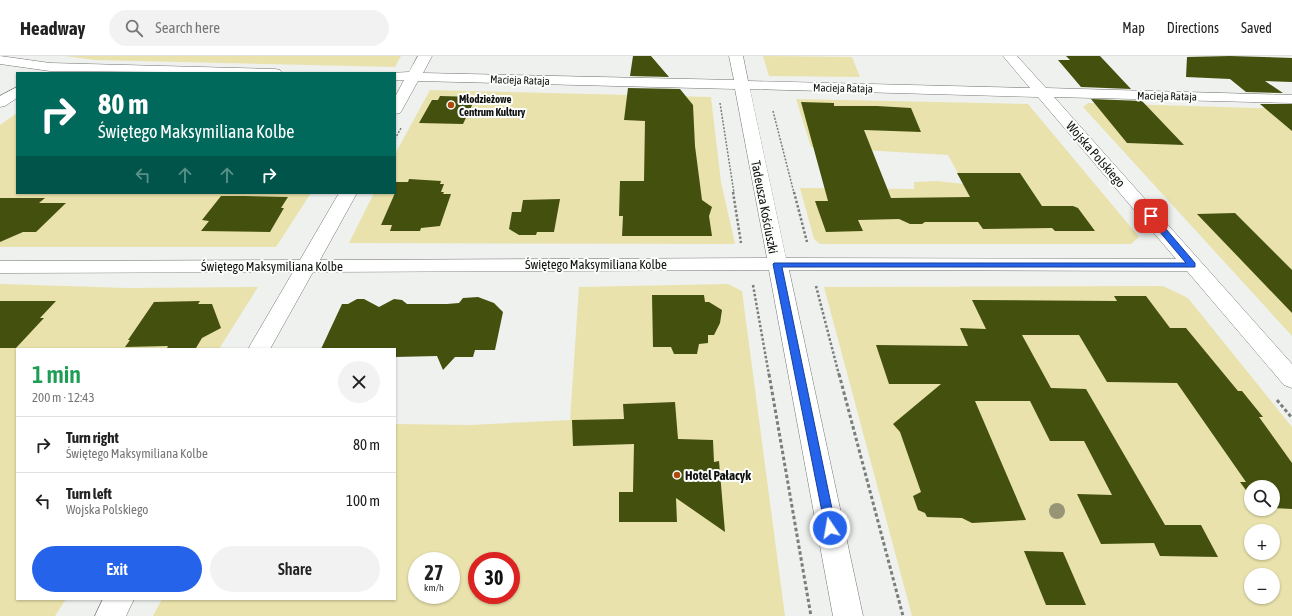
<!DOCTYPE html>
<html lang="en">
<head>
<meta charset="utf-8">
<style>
	body { margin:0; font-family:"Asap Condensed",sans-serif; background:#f2f2f2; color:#222; height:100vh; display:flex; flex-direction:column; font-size:15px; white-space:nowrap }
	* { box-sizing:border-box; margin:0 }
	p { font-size:13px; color:#767676 }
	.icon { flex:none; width:22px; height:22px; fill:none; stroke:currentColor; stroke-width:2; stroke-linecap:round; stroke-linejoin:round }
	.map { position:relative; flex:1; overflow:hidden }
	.drawer { position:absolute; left:16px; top:292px; width:380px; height:252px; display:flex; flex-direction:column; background:#fff; border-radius:0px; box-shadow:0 1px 3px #0004 }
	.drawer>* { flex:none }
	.banner { position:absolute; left:16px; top:16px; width:380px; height:122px; border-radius:0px; box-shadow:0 1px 3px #0004; background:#00695c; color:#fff; overflow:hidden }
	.tools { position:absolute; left:1244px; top:424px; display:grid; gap:8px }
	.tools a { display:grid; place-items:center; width:36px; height:36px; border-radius:50%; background:#fff; box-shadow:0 1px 3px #0004; font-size:20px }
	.speed { position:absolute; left:408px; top:496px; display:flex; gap:8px; font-size:20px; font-weight:700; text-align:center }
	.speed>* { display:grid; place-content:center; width:52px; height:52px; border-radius:50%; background:#fff; box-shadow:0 1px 3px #0004; line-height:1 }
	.speed small { font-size:10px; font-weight:400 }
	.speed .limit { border:6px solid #d22; background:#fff; color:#111 }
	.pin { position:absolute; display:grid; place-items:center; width:34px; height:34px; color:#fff; margin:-17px; border-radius:8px; box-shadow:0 2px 6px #0006 }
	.me { position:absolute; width:44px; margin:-22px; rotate:348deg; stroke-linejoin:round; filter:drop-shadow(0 0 3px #0008) }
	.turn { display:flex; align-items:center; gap:14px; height:84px; padding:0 16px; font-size:18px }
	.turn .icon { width:52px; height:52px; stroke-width:2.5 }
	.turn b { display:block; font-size:28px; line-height:34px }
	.lanes { display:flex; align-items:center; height:38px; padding:0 16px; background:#0003; justify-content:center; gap:20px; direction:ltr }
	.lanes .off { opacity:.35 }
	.round { display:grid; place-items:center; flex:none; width:42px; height:42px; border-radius:21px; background:#f2f2f2 }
	.overview { display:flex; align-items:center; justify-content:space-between; height:68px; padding:0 16px }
	h1 { font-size:24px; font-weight:600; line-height:30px; color:#1e9e55 }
	.cta { display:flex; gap:8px; margin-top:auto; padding:8px 16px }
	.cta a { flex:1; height:46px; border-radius:24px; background:#2563eb; color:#fff; font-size:16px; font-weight:600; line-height:46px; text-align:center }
	.cta a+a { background:#f2f2f2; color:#222 }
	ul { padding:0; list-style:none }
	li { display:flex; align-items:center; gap:12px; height:56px; padding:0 16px; border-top:1px solid #e0e0e0 }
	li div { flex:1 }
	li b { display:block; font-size:15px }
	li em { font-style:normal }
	header { display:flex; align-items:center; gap:24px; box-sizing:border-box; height:56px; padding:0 20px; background:#fff; border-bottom:1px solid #e0e0e0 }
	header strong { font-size:19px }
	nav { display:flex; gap:22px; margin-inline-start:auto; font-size:14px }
	.search { width:280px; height:36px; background:#f2f2f2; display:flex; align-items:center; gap:10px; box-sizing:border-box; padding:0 14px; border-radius:22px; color:#767676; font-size:15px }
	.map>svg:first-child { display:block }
</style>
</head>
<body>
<header>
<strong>Headway</strong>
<div class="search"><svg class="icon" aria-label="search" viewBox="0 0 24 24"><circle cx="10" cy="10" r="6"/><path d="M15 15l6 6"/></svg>Search here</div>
<nav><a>Map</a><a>Directions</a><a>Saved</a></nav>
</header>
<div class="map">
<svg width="1292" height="560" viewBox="0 0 1292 560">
	<rect width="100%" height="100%" fill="#eff1ee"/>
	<path fill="#e9e2ac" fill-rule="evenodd" d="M65,0H401L395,11L95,4Z
		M763,0L852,1L860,21L769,20Z
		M430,34L711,41L721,126L735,188L349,187L374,137H395V98Z
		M796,43L1028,48L1139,181L1131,188H820L814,183L800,132L914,133V126L937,125L964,128L948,99L811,91Z
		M1088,47L1292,53V280L1083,51Z
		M17,57V137H311L276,191H0V69Z
		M0,228L128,232L258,231L219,293H17V543H66L55,560H0Z
		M728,228L742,235L785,560H153L162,543H395V368L470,369L570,364L579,231ZM417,505H451V539H417ZM477,505H511V539H477Z
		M1163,230L1188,242L1292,371V560H912L824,231ZM1251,431H1273V453H1251ZM1251,475H1273V497H1251ZM1251,519H1273V541H1251Z"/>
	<path fill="#44510e" d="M633,0H651L669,21L630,20Z
		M1066,0H1100L1131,33L1081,31L1058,4H1070Z
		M1230,0L1292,2V26L1265,25L1283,37L1246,36L1230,23L1186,21L1187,1Z
		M628,32L680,33L693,49L695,90L702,144L712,151L709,160L712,180H622L623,160H619L620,125H644L645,65L624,64Z
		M440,40L476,41L463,68L419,67L432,44H438Z
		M1091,43L1142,45L1184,89L1127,87Z
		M801,46L834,47V50H877L911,52L921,76L864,74L891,142L970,141L957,117H1020L1042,150H1073L1078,152L1095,175H1055L1052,172L983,173L978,166H925L922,168H910L899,163L858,164L863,175L826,176L815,145H828Z
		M1260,48H1292V75Z
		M409,123L441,125L440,128H444L441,136H444L443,138H451L440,170L421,172L420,175H390L392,169H381L395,137V126H408Z
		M221,140H243L288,141L281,152H284L270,176L201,175L209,165L202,164Z
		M0,142H45L39,147H66L36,176H23L0,186Z
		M560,143L554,176H537L536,179H519L509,173L512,156H521L523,144Z
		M1235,157L1292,214V257L1197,158Z
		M652,239H704L705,246H709L722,254L720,267L714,279H708V287L699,288L697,298H674L671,291H653Z
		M1114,240H1146L1170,272H1186L1238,335H1242L1263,361H1259L1292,407V453L1273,452V431H1251V441L1240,426H1246L1177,327L1107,326L1079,279H1022L1051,332L1086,333L1165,469H1201L1218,501L1160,500L1154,487L1101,488L1077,438L1112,439L1084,385H1050L1030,345H975L1026,464L972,467L962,462L927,461L925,457L918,454L913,440L921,436L900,376L893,368L941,328H889L876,289L968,290L960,272L986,273L972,244L1117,245Z
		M478,241L494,247L503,256L495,294H475L473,301H455L443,314L437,300L395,301V293H321L342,248H348L357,243H364L379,251L394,243L402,244L407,248H447L459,247L463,242Z
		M0,245H56L40,262H44L16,292H0Z
		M200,245L198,248H212L221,272L202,282L196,292H167L168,290L125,291L130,284H128L154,246Z
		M675,346L678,383L713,384L714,406L719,405L725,476L676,442L677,466H619V436H633L634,388L573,390L572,364L624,363L623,348Z
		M1024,495L1063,496L1086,549H1046Z"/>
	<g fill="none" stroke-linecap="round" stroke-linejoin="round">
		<defs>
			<path id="minor" d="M0,0L50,7L275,13L280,14L282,17L50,15L0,8Z
				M418,0H432L423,17L734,24L729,0H743L748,25L1030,32L1003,0H1017L1046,32L1292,39V47L1054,41L1292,308V332L1284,329L1187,215L789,214L863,560H833L769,214L313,216L270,293H248L293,216L0,217V205L300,204L339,137H357L320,204L767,202L735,33L418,25L402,54L400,57L395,58V41L404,24H395V17H390L409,16ZM750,33L1038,41L1176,203L786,202Z
				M17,31V42L5,50L0,51V40Z
				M103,543H134L126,560H95Z"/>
		</defs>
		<use href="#minor" stroke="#747674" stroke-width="1"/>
		<path stroke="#7b7d7b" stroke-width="1.5" stroke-dasharray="2 1.5" stroke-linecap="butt" d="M720,47L734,137
			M773,55L794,137
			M395,83L401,72"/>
		<path stroke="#7b7d7b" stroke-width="2.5" stroke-dasharray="2.5 2" stroke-linecap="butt" d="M733,136L741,187
			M794,136L807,186
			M753,229L769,319
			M816,230L839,319"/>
		<path stroke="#7b7d7b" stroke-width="3" stroke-dasharray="3.5 2.5" stroke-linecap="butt" d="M769,318L811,560
			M839,318L903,560
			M1277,344L1292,362"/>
		<use href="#minor" fill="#fff" fill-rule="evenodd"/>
	</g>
	<circle fill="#989577" cx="1057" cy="455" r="8"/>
	<path fill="#2563eb" stroke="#184099" d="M1148,159H1154L1195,207V211H782L836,472L834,476L830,478L826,476L773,208L774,207H1186L1148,162Z"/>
	<g fill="#ab4a0a" stroke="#fcfefc" stroke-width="1.5">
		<circle cx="451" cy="49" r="4"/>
		<circle cx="677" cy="419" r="4"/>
	</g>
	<g text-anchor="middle" stroke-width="4" stroke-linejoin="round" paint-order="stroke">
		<g font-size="11" fill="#101110" stroke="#fcfefc">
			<text transform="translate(520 24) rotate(2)" y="4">Macieja Rataja</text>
			<text transform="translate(843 32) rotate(1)" y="4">Macieja Rataja</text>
			<text transform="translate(1167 40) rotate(1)" y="4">Macieja Rataja</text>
		</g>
		<g font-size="11" font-weight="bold" fill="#101110" stroke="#fcfefc" text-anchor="start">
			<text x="459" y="47">Młodzieżowe<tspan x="459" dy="13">Centrum Kultury</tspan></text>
		</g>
		<g font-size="13" fill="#101110" stroke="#fcfefc">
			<text transform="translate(1096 98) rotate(49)" y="5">Wojska Polskiego</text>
			<text transform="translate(765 151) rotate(79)" y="5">Tadeusza Kościuszki</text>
			<text x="596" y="213">Świętego Maksymiliana Kolbe</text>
			<text x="272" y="215">Świętego Maksymiliana Kolbe</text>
		</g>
		<g font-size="13" font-weight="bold" fill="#101110" stroke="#fcfefc" text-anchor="start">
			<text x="685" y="424">Hotel Pałacyk</text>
		</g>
	</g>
</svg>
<div class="tools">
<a><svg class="icon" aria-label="search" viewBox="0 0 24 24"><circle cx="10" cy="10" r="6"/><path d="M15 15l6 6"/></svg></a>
<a>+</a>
<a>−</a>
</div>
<div class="speed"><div>27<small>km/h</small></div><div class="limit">30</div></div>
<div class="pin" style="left:1151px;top:160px;background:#d93025"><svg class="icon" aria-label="arrive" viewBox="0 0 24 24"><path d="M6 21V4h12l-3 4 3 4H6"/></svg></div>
<svg class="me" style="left:830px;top:472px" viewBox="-20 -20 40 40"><circle r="17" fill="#2563eb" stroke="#fff" stroke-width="3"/><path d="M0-11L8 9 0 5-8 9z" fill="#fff"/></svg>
<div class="banner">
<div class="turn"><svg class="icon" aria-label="right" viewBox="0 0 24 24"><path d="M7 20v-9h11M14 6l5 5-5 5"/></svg><div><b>80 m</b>Świętego Maksymiliana Kolbe</div></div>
<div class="lanes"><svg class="icon off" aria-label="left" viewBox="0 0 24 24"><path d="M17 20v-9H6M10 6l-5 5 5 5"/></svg><svg class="icon off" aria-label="ahead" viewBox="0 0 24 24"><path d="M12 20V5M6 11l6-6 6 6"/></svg><svg class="icon off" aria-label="ahead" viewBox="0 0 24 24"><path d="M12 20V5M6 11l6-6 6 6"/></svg><svg class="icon" aria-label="right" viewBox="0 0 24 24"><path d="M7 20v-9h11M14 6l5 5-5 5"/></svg></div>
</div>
<section class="drawer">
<div class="overview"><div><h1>1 min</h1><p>200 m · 12:43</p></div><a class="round"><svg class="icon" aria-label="close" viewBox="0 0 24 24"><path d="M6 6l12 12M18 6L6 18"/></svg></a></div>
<ul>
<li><svg class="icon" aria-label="right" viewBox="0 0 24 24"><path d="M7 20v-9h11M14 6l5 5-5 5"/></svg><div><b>Turn right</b><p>Świętego Maksymiliana Kolbe</p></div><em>80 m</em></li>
<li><svg class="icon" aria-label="left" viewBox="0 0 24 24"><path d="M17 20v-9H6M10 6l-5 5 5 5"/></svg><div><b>Turn left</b><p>Wojska Polskiego</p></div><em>100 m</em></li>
</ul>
<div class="cta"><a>Exit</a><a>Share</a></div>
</section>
</div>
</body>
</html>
